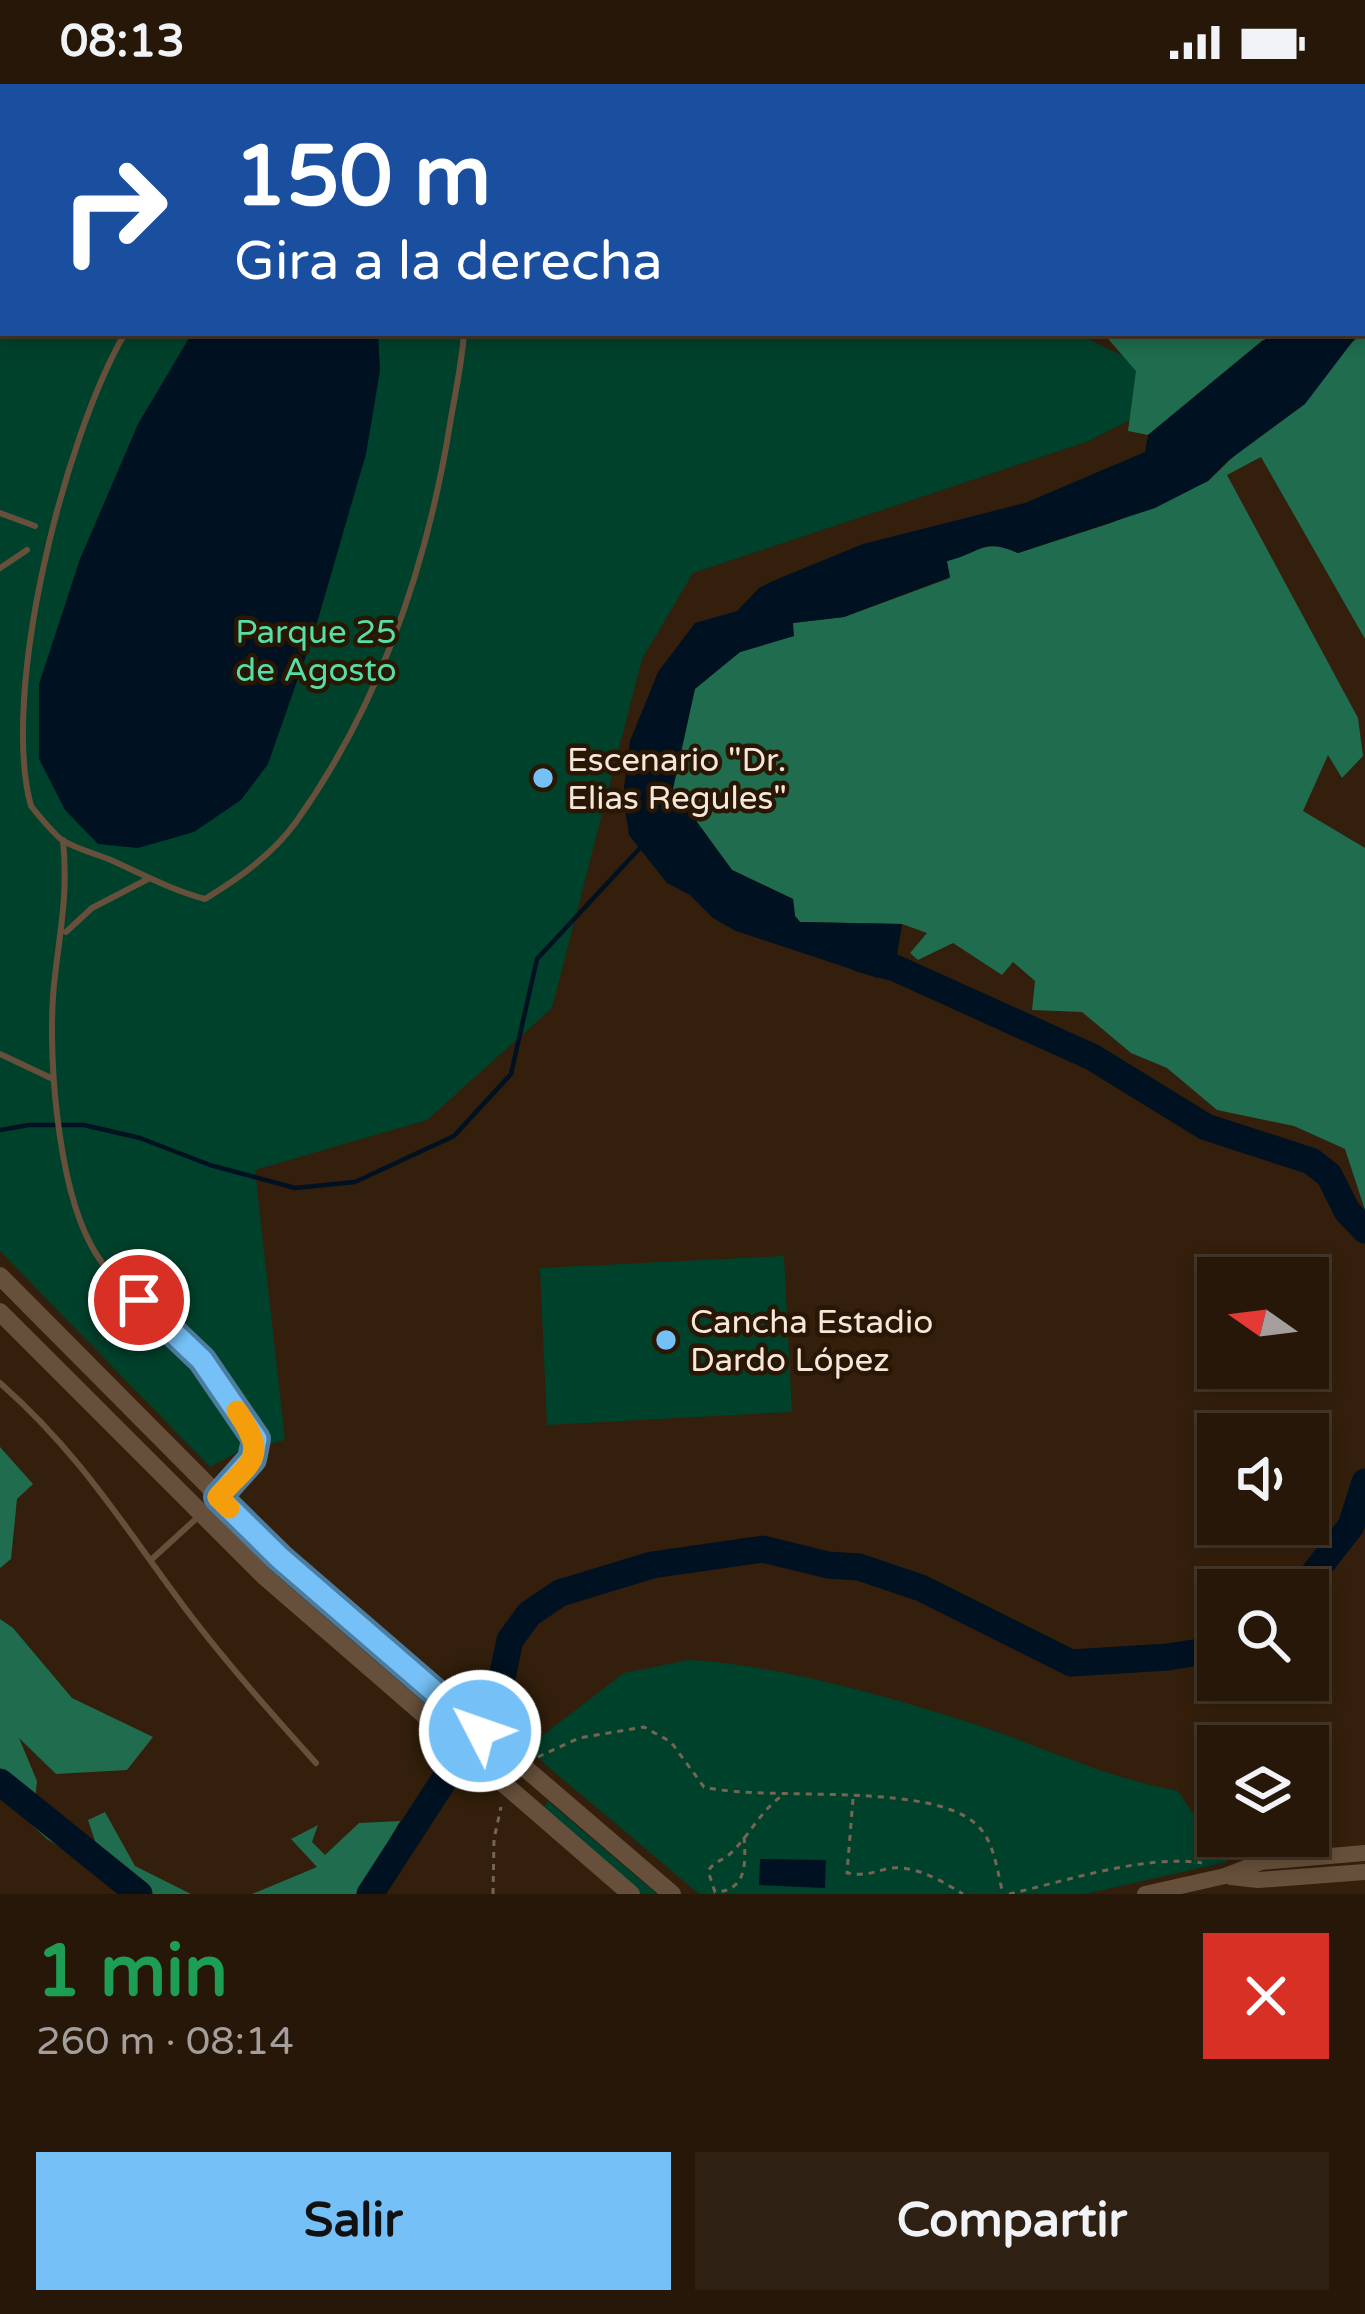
<!DOCTYPE html>
<html lang="es">
<head>
<meta charset="utf-8">
<style>
	body { margin:0; font-family:"Varela Round",sans-serif; background:#2e2012; color:#f1f3f6; height:100vh; display:flex; flex-direction:column; font-size:45px; white-space:nowrap }
	* { box-sizing:border-box; margin:0 }
	p { font-size:39px; color:#a49f9c }
	.icon { flex:none; width:66px; height:66px; fill:none; stroke:currentColor; stroke-width:2; stroke-linecap:round; stroke-linejoin:round }
	.map { position:relative; height:1810px; overflow:hidden }
	.side { display:flex; flex-direction:column; background:#261708; flex:1 }
	.side>* { flex:none }
	.guide { position:absolute; left:0px; top:0px; width:1365px; height:252px; box-shadow:0 6px 18px #0003,0 0 0 3px #423629; background:#1a4fa0; color:#fff; overflow:hidden }
	.needle { width:78px; rotate:284deg }
	.buttons { position:absolute; left:1197px; top:1173px; display:grid; gap:24px }
	.buttons a { display:grid; place-items:center; width:132px; height:132px; border-radius:0px; background:#261708; box-shadow:0 6px 18px #0003,0 0 0 3px #423629; font-size:60px }
	.pin { position:absolute; display:grid; place-items:center; width:102px; height:102px; color:#fff; margin:-51px; border:6px solid #fff; border-radius:50%; box-shadow:0 3px 12px #0007 }
	.me { position:absolute; width:132px; margin:-66px; rotate:311deg; stroke-linejoin:round; filter:drop-shadow(0 0 9px #0008) }
	.turn { display:flex; align-items:center; gap:42px; height:252px; padding:0 36px; font-size:54px }
	.turn .icon { width:156px; height:156px; stroke-width:2.5 }
	.turn b { display:block; font-size:84px; line-height:102px }
	.round { display:grid; place-items:center; flex:none; width:126px; height:126px; border-radius:0px; background:#2e2012 }
	.head { display:flex; align-items:center; justify-content:space-between; height:204px; padding:0 36px }
	h1 { font-size:72px; font-weight:700; line-height:90px; color:#1e9e55 }
	.action { display:flex; gap:24px; margin-top:auto; padding:24px 36px }
	.action a { flex:1; height:138px; border-radius:0px; background:#75c0f6; color:#111; font-size:48px; font-weight:700; line-height:138px; text-align:center }
	.action a+a { background:#2e2012; color:#f1f3f6 }
	.status { display:flex; justify-content:space-between; align-items:center; height:84px; padding:0 60px; background:#261708; direction:ltr }
	.status svg { height:33px; fill:currentColor }
	.map>svg:first-child { display:block }
</style>
</head>
<body>
<div class="status"><b>08:13</b><svg viewBox="0 0 49 12"><path d="M0 12V9h3v3zM5 12V6h3v6zM10 12V3h3v9zM15 12V0h3v12zM26 1h20v11H26zM47 4h2v5h-2z"/></svg></div>
<div class="map">
<svg width="1365" height="1810" viewBox="0 0 1365 1810">
	<rect width="100%" height="100%" fill="#331f0b"/>
	<path fill="#00412b" d="M0,0L408,3H3V249H1076L1190,305L1089,357L693,489L642,575L552,924L427,1036L255,1086L285,1356L238,1368L210,1383L0,1167Z
		M784,1172L792,1328L547,1341L540,1184Z
		M689,1576C776,1581 884,1611 968,1638C1039,1661 1104,1693 1178,1707L1227,1778L1085,1810H699L526,1664L624,1589Z
		M548,1717L656,1809L655,1810H642L543,1725Z"/>
	<path fill="#1f6c4e" d="M1143,0H1365V128L1362,133V3H1143Z
		M1365,240V555L1261,373L1227,391L1358,634L1363,672L1342,694L1328,671L1303,727L1365,764V1126L1345,1065L1294,1042L1217,1026L1167,984L1131,969L1082,928L1032,926L1035,897L1013,878L1002,891L953,859L918,876L910,869L927,849L902,840L800,838L795,832L793,815L732,786L672,705L694,605L740,568L793,552L792,539L844,533L950,494L946,477C980,470 981,453 1018,469L1111,439L1208,397L1362,249Z
		M1103,249H1279L1262,257L1148,351L1128,347L1136,287Z
		M0,1363L33,1400L17,1415L11,1475L0,1484Z
		M0,1535L13,1544L72,1614L153,1653L127,1686L56,1690L19,1654L37,1697L33,1737L54,1744V1757L91,1780L97,1763L88,1736L105,1728L135,1782L191,1810H136L47,1755L0,1711Z
		M400,1737L358,1810H252L317,1783L291,1755L318,1741L312,1758L325,1771L359,1739Z"/>
	<path fill="#001121" d="M192,249H378L380,287L366,370L314,549L268,680L241,716L194,748L138,764L98,760L65,726L39,675V600L80,475L138,340Z
		M1279,249H1359L1305,320L1229,376L1208,397L1155,424L1018,469C981,453 980,470 947,477L950,493L844,533L793,539L794,552L740,568L695,605L673,705L732,786L793,815L795,832L800,838L902,840L895,884L878,894L736,847L713,834L690,811L667,799L629,751L623,711L630,657L658,588L695,539L737,527L759,504L775,496L863,460L1025,419L1145,368L1148,351L1262,257Z
		M760,1775L826,1776L825,1804L759,1801Z"/>
	<g fill="none" stroke-linecap="round" stroke-linejoin="round">
		<path stroke="#001121" stroke-width="4.5" d="M0,1046L29,1041H84L140,1054L210,1081L295,1104L355,1098L454,1052L511,990L537,875L640,764"/>
		<path stroke="#001121" stroke-width="27" d="M862,875L895,884L1092,973L1206,1043L1311,1077L1329,1091L1347,1127L1365,1146
			M1301,1506L1351,1442L1365,1398
			M0,1698L139,1810
			M370,1810L498,1613L510,1556L529,1530L560,1509L652,1481L763,1465L828,1481L859,1483L921,1504L1071,1579L1168,1573L1218,1565"/>
		<path stroke="#776554" stroke-width="3" stroke-dasharray="6 6" stroke-linecap="butt" d="M95,3L101,0
			M0,115L3,116
			M0,199L3,200
			M538,1673L579,1654L644,1643L671,1658L704,1703C769,1719 946,1694 983,1748C995,1764 998,1791 1003,1810
			M853,1715L847,1789C864,1792 871,1789 886,1785C912,1779 942,1797 963,1810
			M744,1753C746,1779 747,1807 715,1808L708,1787C714,1778 721,1777 730,1770C750,1751 760,1727 783,1711
			M493,1810L494,1755L501,1723
			M1009,1810C1066,1797 1146,1770 1202,1779"/>
		<path stroke="#67503b" stroke-width="6" d="M133,0L138,3
			M15,3V0
			M0,88L3,70
			M125,249C64,354 0,610 31,722C39,732 52,748 62,756C76,765 97,770 113,777C144,791 172,806 205,815C239,794 272,771 296,738C380,620 427,482 450,340C455,310 462,279 464,249
			M0,429L35,442
			M0,484L27,466
			M63,756C68,809 61,840 55,892C46,962 57,1098 91,1161C114,1205 164,1237 198,1272C221,1296 237,1328 256,1355L252,1375L221,1410
			M66,848L92,824L148,795
			M0,970L53,995
			M0,1299C83,1372 126,1446 191,1532C230,1583 273,1631 316,1679
			M152,1475L198,1433"/>
		<path stroke="#67503b" stroke-width="16" d="M1231,1793L1258,1796L1365,1788
			M1145,1810L1225,1792L1261,1778L1365,1769"/>
		<path stroke="#67503b" stroke-width="18" d="M0,1192L280,1474L672,1810
			M0,1228L264,1492L631,1810"/>
	</g>
	<g fill="none" stroke-linecap="round" stroke-linejoin="round">
		<defs>
			<path id="route" d="M139,1216L202,1276L256,1355L252,1375L218,1413L280,1474L480,1647"/>
		</defs>
		<use href="#route" stroke="#4c7da0" stroke-width="30"/>
		<use href="#route" stroke="#75c0f6" stroke-width="21"/>
		<path stroke="#f59e0b" stroke-width="21" d="M229,1424L218,1413C252,1376 269,1375 237,1327"/>
	</g>
	<g fill="#75c0f6" stroke="#291603" stroke-width="4.5">
		<circle cx="543" cy="694" r="12"/>
		<circle cx="666" cy="1256" r="12"/>
	</g>
	<g text-anchor="middle" stroke-width="9" stroke-linejoin="round" paint-order="stroke">
		<g font-size="33" fill="#57dda7" stroke="#291603">
			<text x="316" y="559">Parque 25<tspan x="316" dy="38">de Agosto</tspan></text>
		</g>
		<g font-size="33" fill="#f5e7db" stroke="#291603" text-anchor="start">
			<text x="567" y="687">Escenario "Dr.<tspan x="567" dy="38">Elias Regules"</tspan></text>
			<text x="690" y="1249">Cancha Estadio<tspan x="690" dy="38">Dardo López</tspan></text>
		</g>
	</g>
</svg>
<div class="buttons">
<a><svg class="needle" viewBox="-14 -14 28 28"><path d="M0-13l5 13h-10z" fill="#e53935"/><path d="M0 13l5-13h-10z" fill="#a49f9c"/></svg></a>
<a><svg class="icon" aria-label="sound" viewBox="0 0 24 24"><path d="M4 9h4l5-4v14l-5-4H4zM17 9q2 3 0 6"/></svg></a>
<a><svg class="icon" aria-label="search" viewBox="0 0 24 24"><circle cx="10" cy="10" r="6"/><path d="M15 15l6 6"/></svg></a>
<a><svg class="icon" aria-label="layers" viewBox="0 0 24 24"><path d="M12 4l9 5-9 5-9-5zM3 14l9 5 9-5"/></svg></a>
</div>
<div class="pin" style="left:139px;top:1216px;background:#d93025"><svg class="icon" aria-label="arrive" viewBox="0 0 24 24"><path d="M6 21V4h12l-3 4 3 4H6"/></svg></div>
<svg class="me" style="left:480px;top:1647px" viewBox="-20 -20 40 40"><circle r="17" fill="#75c0f6" stroke="#fff" stroke-width="3"/><path d="M0-11L8 9 0 5-8 9z" fill="#fff"/></svg>
<div class="guide">
<div class="turn"><svg class="icon" aria-label="right" viewBox="0 0 24 24"><path d="M7 20v-9h11M14 6l5 5-5 5"/></svg><div><b>150 m</b>Gira a la derecha</div></div>
</div>
</div>
<section class="side">
<div class="head"><div><h1>1 min</h1><p>260 m · 08:14</p></div><a class="round" style="background:#d93025;color:#fff"><svg class="icon" aria-label="close" viewBox="0 0 24 24"><path d="M6 6l12 12M18 6L6 18"/></svg></a></div>
<div class="action"><a>Salir</a><a>Compartir</a></div>
</section>
</body>
</html>
